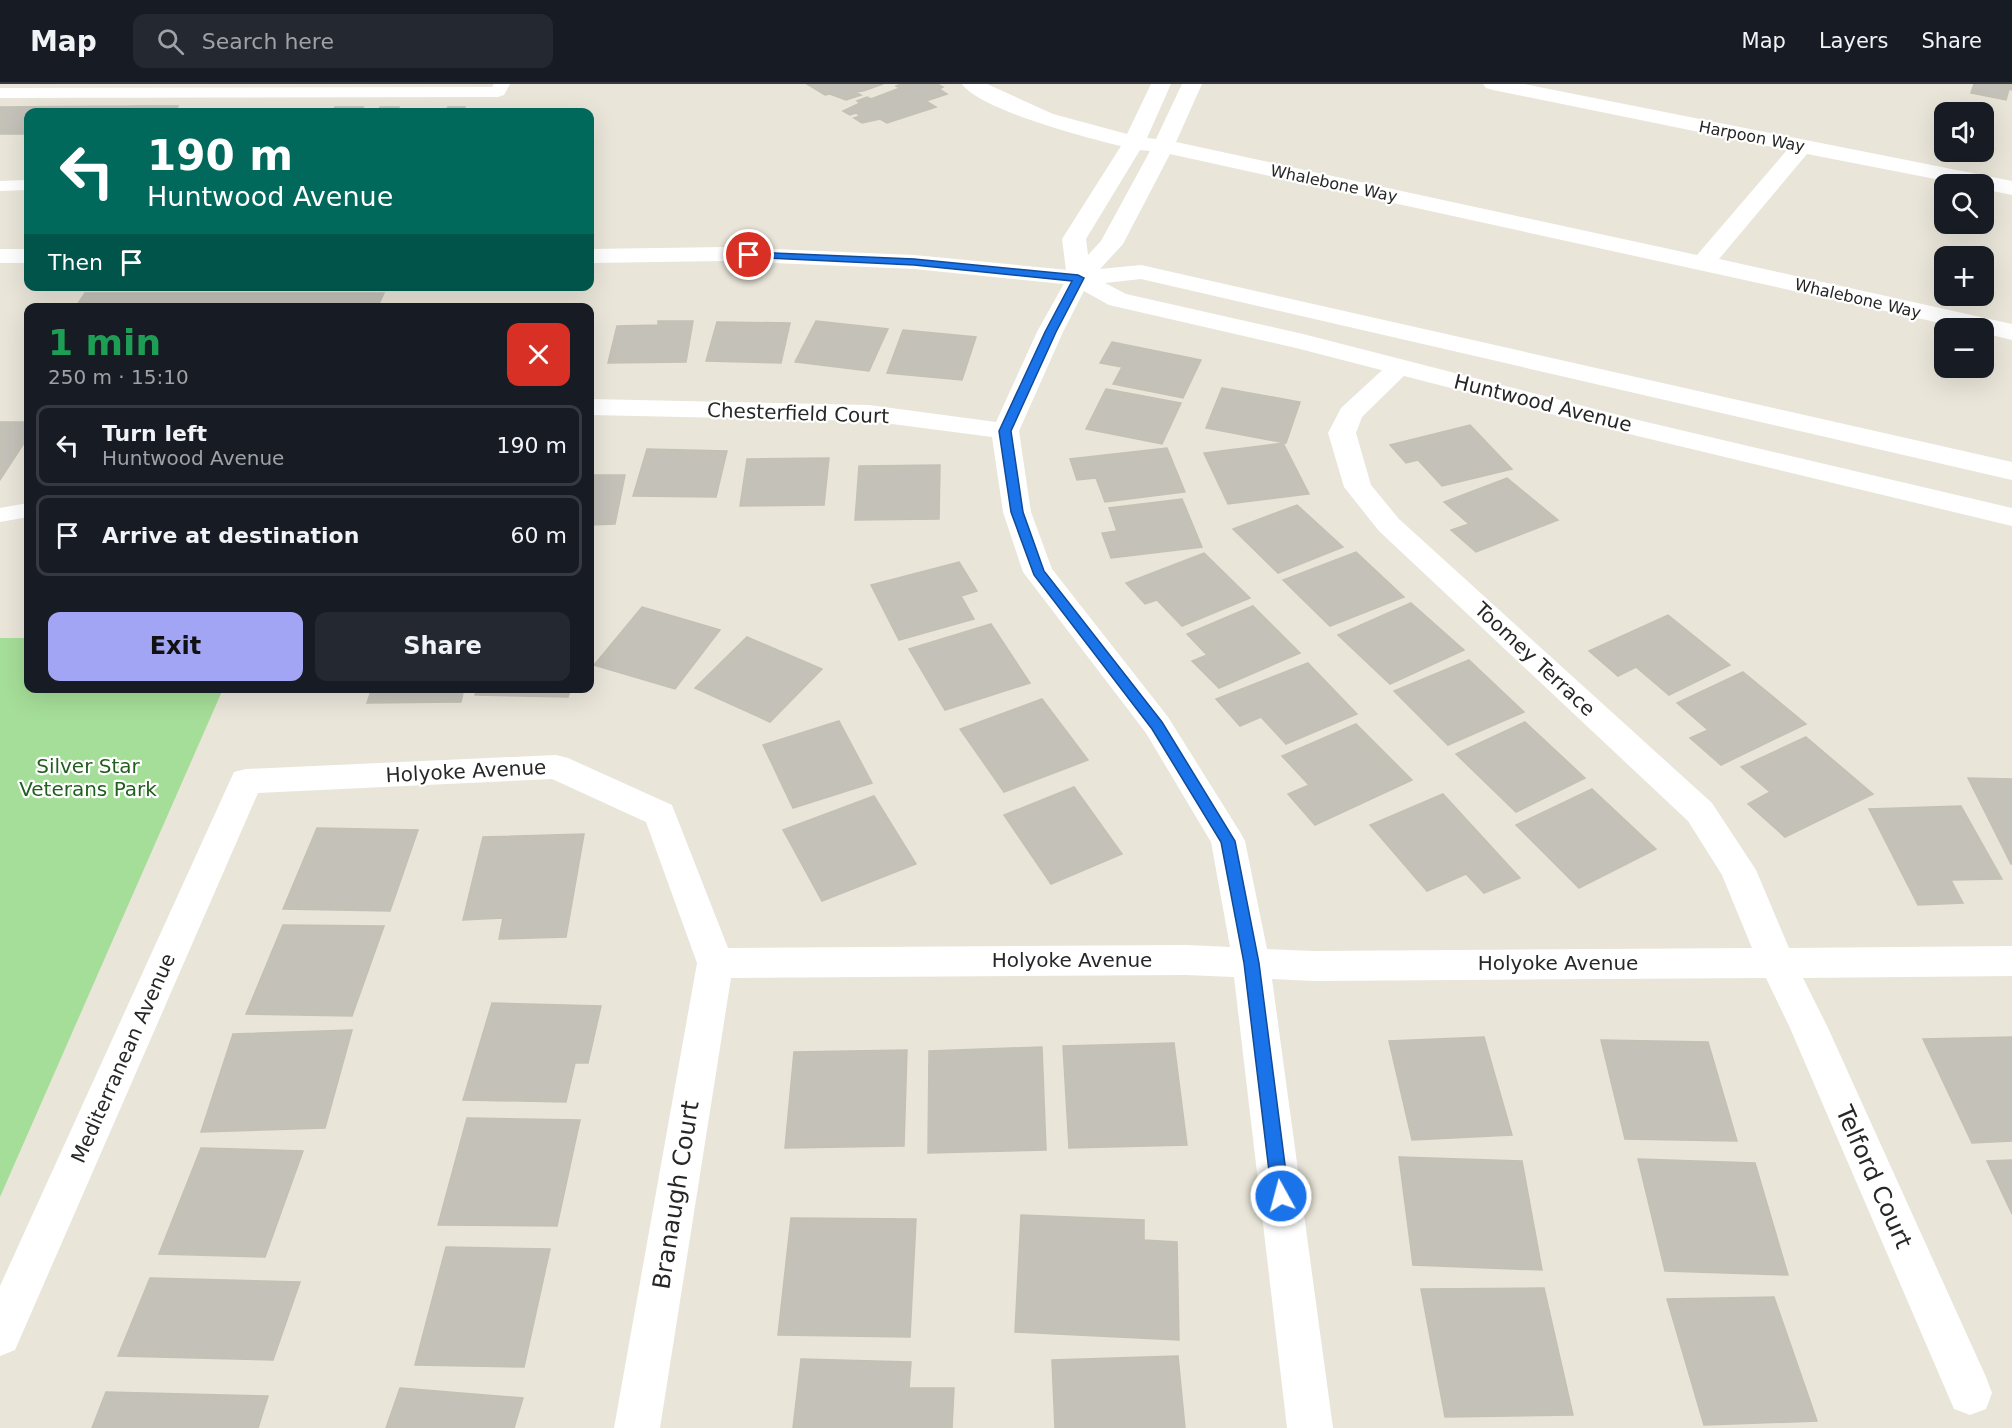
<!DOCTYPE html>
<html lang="en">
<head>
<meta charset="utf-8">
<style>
	body { margin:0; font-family:"DejaVu Sans",sans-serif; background:#242831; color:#f1f3f6; height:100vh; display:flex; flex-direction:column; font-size:22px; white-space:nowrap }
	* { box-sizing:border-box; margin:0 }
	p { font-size:20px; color:#9ea1a6 }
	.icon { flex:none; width:33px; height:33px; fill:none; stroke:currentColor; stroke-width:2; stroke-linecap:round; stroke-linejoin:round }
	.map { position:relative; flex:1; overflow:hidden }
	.side { position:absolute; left:24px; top:219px; width:570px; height:390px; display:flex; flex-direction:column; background:#171b24; border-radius:12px; box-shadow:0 6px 24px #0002 }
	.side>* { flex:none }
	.top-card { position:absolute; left:24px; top:24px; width:570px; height:183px; border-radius:12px; box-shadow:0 6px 24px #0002; background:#00695c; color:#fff; overflow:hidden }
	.buttons { position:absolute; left:1934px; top:18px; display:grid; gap:12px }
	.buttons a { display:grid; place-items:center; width:60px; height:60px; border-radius:12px; background:#171b24; box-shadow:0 6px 24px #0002; font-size:30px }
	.pin { position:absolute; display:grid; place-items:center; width:51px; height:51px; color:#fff; margin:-26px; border:3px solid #fff; border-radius:50%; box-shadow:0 2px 6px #0007 }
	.me { position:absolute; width:66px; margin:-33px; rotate:353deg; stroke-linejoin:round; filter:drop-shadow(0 0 4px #0008) }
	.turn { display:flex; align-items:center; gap:21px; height:126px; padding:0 24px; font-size:27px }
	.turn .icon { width:78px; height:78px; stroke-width:2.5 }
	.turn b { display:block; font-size:42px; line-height:51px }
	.then { display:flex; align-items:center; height:57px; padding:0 24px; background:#0003; gap:12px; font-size:22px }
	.round { display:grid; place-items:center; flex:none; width:63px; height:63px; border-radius:12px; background:#242831 }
	.summary { display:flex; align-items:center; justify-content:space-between; height:102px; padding:0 24px }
	h1 { font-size:36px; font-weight:800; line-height:45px; color:#1e9e55 }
	.primary-button { display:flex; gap:12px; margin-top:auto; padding:12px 24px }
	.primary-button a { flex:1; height:69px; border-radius:12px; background:#a2a5f3; color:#111; font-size:24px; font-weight:800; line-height:69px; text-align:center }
	.primary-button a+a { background:#242831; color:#f1f3f6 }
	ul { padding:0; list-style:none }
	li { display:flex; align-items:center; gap:18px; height:81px; margin:0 12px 9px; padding:0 12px; border:3px solid #363941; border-radius:12px }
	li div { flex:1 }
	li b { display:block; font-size:22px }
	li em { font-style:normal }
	header { display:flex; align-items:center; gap:36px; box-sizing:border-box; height:84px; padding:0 30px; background:#171b24; border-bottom:2px solid #363941 }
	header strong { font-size:28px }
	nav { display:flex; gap:33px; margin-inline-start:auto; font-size:21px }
	.search { width:420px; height:54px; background:#242831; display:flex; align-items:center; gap:15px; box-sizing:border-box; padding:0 21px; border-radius:12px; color:#9ea1a6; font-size:22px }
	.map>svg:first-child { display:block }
</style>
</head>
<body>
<header>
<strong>Map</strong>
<div class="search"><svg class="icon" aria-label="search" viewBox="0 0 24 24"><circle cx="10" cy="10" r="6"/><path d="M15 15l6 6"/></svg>Search here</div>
<nav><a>Map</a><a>Layers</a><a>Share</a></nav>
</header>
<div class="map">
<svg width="2012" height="1344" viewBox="0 0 2012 1344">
	<rect width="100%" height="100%" fill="#e9e5d9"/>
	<path fill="#a5de98" d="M0,554H28V604L223,605L0,1113Z"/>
	<path fill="#c4c1b9" stroke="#c4c1b4" stroke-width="1.5" d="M807,0H883L863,7L855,8L861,11L846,16L830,10L825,11Z
		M901,0H937L943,3L939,5L947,10L926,17L936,23L887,39L880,35L862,39L854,34L860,32L856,29L850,31L843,27L860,19L857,17L867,13L871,15L900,4L896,2Z
		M1974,0H2012V6L2009,5L2006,16L1971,9Z
		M130,22H178L174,28H125Z
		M130,22L125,28H28V50H0V23Z
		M335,23H363L361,25H379L380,23H399L398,25L445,26L443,28H321L323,25H334Z
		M448,23H465L462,28H445Z
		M85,209H384L377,224H75Z
		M658,237H693L686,278L608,279L617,242L658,241Z
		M816,237L888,245L869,287L795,278Z
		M717,238L790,239L781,279L706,277Z
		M903,246L976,253L962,296L887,289Z
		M1112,258L1201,276L1183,314L1113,300L1122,283L1100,279Z
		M1222,304L1300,318L1286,359L1206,344Z
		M1106,305L1181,319L1162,360L1086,345Z
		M0,338H28V353L0,396Z
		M1470,341L1512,385L1442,402L1418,376L1406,379L1390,361Z
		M1283,359L1309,410L1228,420L1204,369Z
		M1167,364L1185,408L1105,418L1096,394L1077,396L1070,375Z
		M647,365L727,367L716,413L633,412Z
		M829,374L824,421L740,422L747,375Z
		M940,381L939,435L855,436L859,382Z
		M590,391H625L615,440L590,441Z
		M1507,394L1558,436L1476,468L1451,446L1469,440L1444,418Z
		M1182,415L1202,463L1111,474L1102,449L1117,447L1109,424Z
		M1297,421L1343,463L1278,489L1233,445Z
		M1356,468L1404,513L1330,542L1283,496Z
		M1204,469L1250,514L1182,542L1157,516L1145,520L1126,499Z
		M959,478L977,507L961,512L974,535L899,556L871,501Z
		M1411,519L1464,566L1390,600L1338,551Z
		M1253,522L1300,569L1219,604L1192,577L1207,571L1187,550Z
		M642,523L720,546L675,605L594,581Z
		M1668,531L1730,581L1669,611L1636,583L1618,592L1589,567Z
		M991,540L1030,599L945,626L909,565Z
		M747,553L822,585L770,638L695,604Z
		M1469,576L1524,628L1448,661L1394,607Z
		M1308,579L1357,630L1286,660L1261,633L1240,642L1216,615Z
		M1743,588L1806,640L1721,681L1690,654L1708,646L1677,619Z
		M372,604H464L461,618L367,619Z
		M477,604H571L568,613L475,611Z
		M1042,615L1088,676L1004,708L960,645Z
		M839,637L872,699L793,724L763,661Z
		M1525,638L1585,694L1516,728L1456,670Z
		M1356,640L1412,696L1315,741L1288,710L1309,701L1282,672Z
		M1806,653L1873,710L1785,753L1748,720L1770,708L1741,683Z
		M1968,694L2012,695V780H2011Z
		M1074,703L1122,770L1051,800L1004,731Z
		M1592,705L1656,765L1579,804L1516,741Z
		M1443,710L1520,794L1484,809L1466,790L1427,807L1370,741Z
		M874,712L916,780L822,817L783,746Z
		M1961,722L2002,795L1951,796L1963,819L1918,821L1869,725Z
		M317,744L418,746L390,827L283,825Z
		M584,750L566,853L499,855L503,834L463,836L483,753Z
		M283,841L384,842L352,932L246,930Z
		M492,919L601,922L588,979H575L566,1018L463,1016Z
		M352,946L325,1044L201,1048L233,950Z
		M1484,953L1512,1051L1412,1056L1389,957Z
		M2012,953V1057L1972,1059L1923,955Z
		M1601,956L1708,958L1737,1057L1625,1055Z
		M1174,959L1187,1061L1069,1064L1063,962Z
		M1042,963L1046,1066L928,1069L929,967Z
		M907,966L904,1062L785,1064L794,968Z
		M467,1034L580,1036L557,1142L438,1141Z
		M201,1064L303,1067L265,1173L159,1170Z
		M1399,1073L1522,1077L1542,1186L1413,1181Z
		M1638,1075L1755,1079L1788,1191L1665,1187Z
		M2012,1076V1130L1987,1077Z
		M1021,1131L1144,1136V1156L1177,1158L1179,1256L1015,1248Z
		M791,1134L916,1135L910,1253L778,1251Z
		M446,1163L550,1165L524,1283L415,1281Z
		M150,1194L300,1198L273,1276L118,1272Z
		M1544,1204L1573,1331L1445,1333L1421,1205Z
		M1774,1213L1817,1337L1704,1341L1667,1215Z
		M1178,1272L1185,1344H1055L1052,1276Z
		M801,1275L911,1278L909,1304H954L952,1344H793Z
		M400,1304L523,1314L514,1344H386Z
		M106,1308L268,1312L258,1344H92Z"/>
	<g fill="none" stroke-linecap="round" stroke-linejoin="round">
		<path fill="#fff" fill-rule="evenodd" d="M494,0H510L504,11L498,13L0,14V4L492,3Z
			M28,96V106L0,107V97Z
			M28,419V433L0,438V424Z"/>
		<path fill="#fff" fill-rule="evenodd" d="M962,0H987L1053,30L1127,50L1151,0H1171L1147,54L1156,55L1182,0H1202L1176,58L1697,171L1787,66L1493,6L1486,4L1483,0H1524L2012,97V111L1983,105V100H1961L1807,70L1719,175L2012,240V256L1983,249V244H1963L1170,70L1123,160L1089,197L1063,248L1019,347L1031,428L1052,485L1168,633L1240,748L1245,757L1267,865L1314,867L1752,864L1722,791L1688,737L1379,447L1344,403L1328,349L1341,324L1391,278L1400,275L1409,278L1413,283L1362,333L1356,349L1371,401L1399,435L1712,719L1756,786L1789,864L2012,862V892L1803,894L1828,944L1986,1293L1992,1309L1986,1325L1970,1331L1954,1325L1790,944L1766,894L1314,897L1272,895L1333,1344H1287L1234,893L1186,891L731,894L660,1344H614L697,879L646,738L552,695L258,709L15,1266L0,1272V1202L234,688L246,685L556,671L568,674L672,721L728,864L1186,861L1230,863L1211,758L1146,649L1023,488L1003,428L992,353L869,337L590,331V315L869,321L996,338L1037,248L1067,194L1062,155L1121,62C1088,54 980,26 962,0ZM1140,66L1150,67L1101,157L1088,171L1086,155Z"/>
		<path fill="#fff" fill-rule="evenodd" d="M725,163L914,171L1079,187L1141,181L2012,378V396L1141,195L1105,199L1126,210L1303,250L1638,336L2012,424V442L1625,349L1300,265L1109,221L1073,201L914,185L725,177L590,179V165Z
			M0,165H28V179H0Z"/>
	</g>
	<path fill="#1a73e8" stroke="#114b97" stroke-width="1.5" d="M749,168L914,175L1078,191L1084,194L1056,248L1011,347L1023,428L1044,487L1162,638L1235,757L1259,879L1289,1112L1287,1117L1281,1119L1275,1117L1272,1112L1244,879L1221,758L1152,645L1034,491L1011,428L999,347L1045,248L1072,197L914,181L746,173V169Z"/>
	<g text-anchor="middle" stroke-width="4.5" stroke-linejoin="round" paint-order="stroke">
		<g font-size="16" fill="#272727" stroke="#fff">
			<text transform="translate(1752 52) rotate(11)" y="6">Harpoon Way</text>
			<text transform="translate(1334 99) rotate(12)" y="6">Whalebone Way</text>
			<text transform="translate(1858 214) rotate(13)" y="6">Whalebone Way</text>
		</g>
		<g font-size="20" fill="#272727" stroke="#fff">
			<text transform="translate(1543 319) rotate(14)" y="7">Huntwood Avenue</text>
			<text transform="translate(798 329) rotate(2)" y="7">Chesterfield Court</text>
			<text transform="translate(1535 575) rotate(43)" y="7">Toomey Terrace</text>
			<text transform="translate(466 687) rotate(-3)" y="7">Holyoke Avenue</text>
			<text x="1072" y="883">Holyoke Avenue</text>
			<text x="1558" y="886">Holyoke Avenue</text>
			<text transform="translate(123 974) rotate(-66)" y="7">Mediterranean Avenue</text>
		</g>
		<g font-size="20" fill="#205f1d" stroke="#fff">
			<text x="88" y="689">Silver Star<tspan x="88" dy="23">Veterans Park</tspan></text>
		</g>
		<g font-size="24" fill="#272727" stroke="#fff">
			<text transform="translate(1874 1093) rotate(66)" y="8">Telford Court</text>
			<text transform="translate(676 1111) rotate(-81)" y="8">Branaugh Court</text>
		</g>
	</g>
</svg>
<div class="buttons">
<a><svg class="icon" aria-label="sound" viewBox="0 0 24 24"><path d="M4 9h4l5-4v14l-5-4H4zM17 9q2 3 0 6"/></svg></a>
<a><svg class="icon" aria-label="search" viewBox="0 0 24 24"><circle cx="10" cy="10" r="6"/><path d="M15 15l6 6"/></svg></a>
<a>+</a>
<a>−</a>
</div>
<div class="pin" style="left:749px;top:171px;background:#d93025"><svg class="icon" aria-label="arrive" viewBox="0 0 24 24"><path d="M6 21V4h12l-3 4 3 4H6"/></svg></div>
<svg class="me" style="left:1281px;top:1112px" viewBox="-20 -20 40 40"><circle r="17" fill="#1a73e8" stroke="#fff" stroke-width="3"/><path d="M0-11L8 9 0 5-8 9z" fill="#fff"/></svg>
<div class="top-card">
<div class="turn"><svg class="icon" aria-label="left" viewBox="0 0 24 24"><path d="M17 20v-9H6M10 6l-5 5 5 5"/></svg><div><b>190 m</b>Huntwood Avenue</div></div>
<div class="then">Then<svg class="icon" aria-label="arrive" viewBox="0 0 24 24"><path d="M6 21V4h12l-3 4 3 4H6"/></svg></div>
</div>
<section class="side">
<div class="summary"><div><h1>1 min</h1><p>250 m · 15:10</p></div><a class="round" style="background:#d93025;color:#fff"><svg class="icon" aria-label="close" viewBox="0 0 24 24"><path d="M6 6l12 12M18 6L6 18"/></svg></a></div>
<ul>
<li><svg class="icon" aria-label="left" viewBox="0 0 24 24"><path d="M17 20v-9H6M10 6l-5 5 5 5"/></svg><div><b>Turn left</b><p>Huntwood Avenue</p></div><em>190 m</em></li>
<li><svg class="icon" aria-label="arrive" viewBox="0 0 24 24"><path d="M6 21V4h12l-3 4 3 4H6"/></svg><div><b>Arrive at destination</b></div><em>60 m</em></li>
</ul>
<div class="primary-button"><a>Exit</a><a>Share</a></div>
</section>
</div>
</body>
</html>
